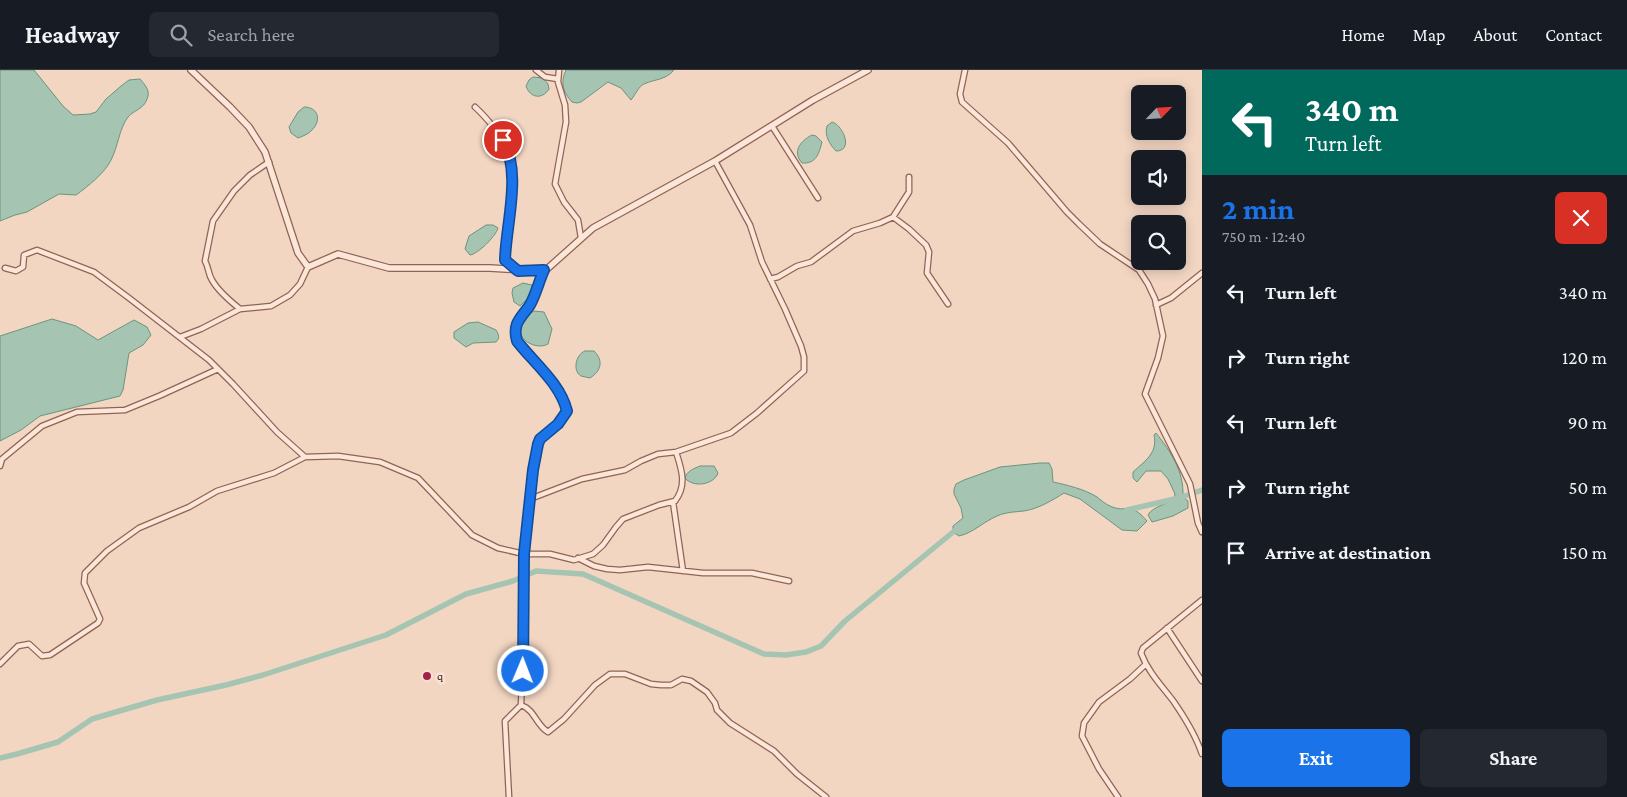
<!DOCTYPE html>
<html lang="en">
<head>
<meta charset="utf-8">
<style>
	body { margin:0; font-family:"Crimson Pro",serif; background:#242831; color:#f1f3f6; height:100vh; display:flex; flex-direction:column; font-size:19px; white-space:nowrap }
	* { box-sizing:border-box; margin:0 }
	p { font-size:16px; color:#9ea1a6 }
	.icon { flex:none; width:28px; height:28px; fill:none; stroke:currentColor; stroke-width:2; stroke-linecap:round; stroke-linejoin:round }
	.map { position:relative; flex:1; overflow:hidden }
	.side { display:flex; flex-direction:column; background:#171b24; width:425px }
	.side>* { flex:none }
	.banner { background:#00695c; color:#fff; overflow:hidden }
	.needle { width:32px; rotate:65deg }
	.controls { position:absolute; left:1131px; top:15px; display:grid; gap:10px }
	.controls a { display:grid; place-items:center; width:55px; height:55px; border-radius:8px; background:#171b24; box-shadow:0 2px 12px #0003; font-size:25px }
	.pin { position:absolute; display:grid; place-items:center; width:42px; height:42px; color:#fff; margin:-21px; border:2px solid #fff; border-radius:50%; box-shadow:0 1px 5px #0007 }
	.me { position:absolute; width:55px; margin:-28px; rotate:1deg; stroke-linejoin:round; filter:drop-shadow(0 0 4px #0008) }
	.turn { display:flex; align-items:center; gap:18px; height:105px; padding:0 20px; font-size:22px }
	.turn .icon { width:65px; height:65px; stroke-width:2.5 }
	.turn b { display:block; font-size:35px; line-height:42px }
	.round { display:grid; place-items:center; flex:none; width:52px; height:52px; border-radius:8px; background:#242831 }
	.head { display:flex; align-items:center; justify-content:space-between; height:85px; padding:0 20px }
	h1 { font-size:30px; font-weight:700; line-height:38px; color:#1a73e8 }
	.button { display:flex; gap:10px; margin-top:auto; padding:10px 20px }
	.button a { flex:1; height:58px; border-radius:8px; background:#1a73e8; color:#fff; font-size:20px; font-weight:700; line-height:58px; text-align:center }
	.button a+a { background:#242831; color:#f1f3f6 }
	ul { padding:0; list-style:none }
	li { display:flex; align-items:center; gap:15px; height:65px; padding:0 20px }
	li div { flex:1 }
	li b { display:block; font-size:19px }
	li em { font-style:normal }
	header { display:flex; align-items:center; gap:30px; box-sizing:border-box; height:70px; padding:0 25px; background:#171b24; border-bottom:1px solid #363941 }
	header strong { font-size:24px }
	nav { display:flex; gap:28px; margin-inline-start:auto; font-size:18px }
	.search { width:350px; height:45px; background:#242831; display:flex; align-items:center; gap:12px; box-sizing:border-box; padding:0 18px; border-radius:8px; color:#9ea1a6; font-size:19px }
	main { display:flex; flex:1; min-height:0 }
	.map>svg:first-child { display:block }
</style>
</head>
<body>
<header>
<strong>Headway</strong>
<div class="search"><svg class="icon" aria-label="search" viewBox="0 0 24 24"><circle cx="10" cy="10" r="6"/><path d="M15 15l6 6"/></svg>Search here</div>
<nav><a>Home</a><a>Map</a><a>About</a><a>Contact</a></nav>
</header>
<main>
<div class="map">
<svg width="1202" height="727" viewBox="0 0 1202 727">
	<rect width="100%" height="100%" fill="#f2d6c2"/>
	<path fill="#a5c5b2" stroke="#6b947d" d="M0,0H34L63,36L73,45L90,44L96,42L106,29L121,16L129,10L140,9C145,15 151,21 147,29C144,39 134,40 128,47C119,59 118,77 111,90C105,103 87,117 76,125L59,124L27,142L15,145L0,151Z
		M566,0H674C666,10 655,9 644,14C639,16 635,25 631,30L621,18L608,12L581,32L577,33L572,32C563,22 560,13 566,0Z
		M533,7L543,8L548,14L549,19C542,30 530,28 526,16L529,10Z
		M304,37C318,37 322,50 312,60C309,64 303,66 298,68L291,63L289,57L298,42Z
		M832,52C843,55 854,81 836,81C830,75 824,65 827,56Z
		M812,65L816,66L822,72C819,84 816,94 802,93C792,82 800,71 812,65Z
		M486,155H493L498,158C496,166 478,184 470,185L465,179L469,166Z
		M523,213L532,215V224L520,236L514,232L512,223L513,218Z
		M534,241L544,242L552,259L548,274C535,281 516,268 520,256C521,249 529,244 534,241Z
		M52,249L76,256L98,270L134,250L147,257L151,265L143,275L129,283L123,320L120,326L40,346L21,360L0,371V266Z
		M478,252L496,260C499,265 500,268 496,272L473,273L466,277L454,268V262L468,253Z
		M585,281H594C604,291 601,301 590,308C587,307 584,307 581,306C572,301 576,284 585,281Z
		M1156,363C1171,382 1184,401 1183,427L1188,431V438L1173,446L1152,452L1148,445C1153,436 1166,435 1174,429L1175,424L1168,409L1161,401H1146L1137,412L1133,408V402C1145,391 1158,383 1154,365Z
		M1040,393H1049L1052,399L1053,412C1067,415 1084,419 1097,427C1101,430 1105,434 1110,436C1127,444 1129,430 1147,451L1137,461L1122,460L1080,429L1064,423C1053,430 1038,439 1024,441C1015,442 1006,442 997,446C983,452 973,463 959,466L953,462V456L963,448L961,438L954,424V419L956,414L964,410L1000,397Z
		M700,396H714L718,403C714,415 693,418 685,408C687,401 693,399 700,396Z"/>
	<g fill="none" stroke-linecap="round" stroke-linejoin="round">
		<path stroke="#a5c5b2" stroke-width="5.5" d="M1127,440L1179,428L1202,420
			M0,688L17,684L58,672L92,649L157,630L226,615L263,605L386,565L466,524L513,511L536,501L583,504L764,584L786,585L806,582L821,576L845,551L958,458"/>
		<defs>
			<path id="minor" d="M536,0L545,7L558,9
				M559,0L558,12L565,35L566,52L555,114L564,132L578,150L581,168
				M965,0L960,24L962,32L1008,73L1067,142L1079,154L1100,174L1139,200L1148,214L1155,229L1163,266L1158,288L1145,324L1190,414L1198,453L1202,462
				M475,37C485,46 503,67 508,79C519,109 506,157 505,190L517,200
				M772,56L818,128
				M893,147L909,122V107
				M5,198L16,201L23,197L24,185L37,180L94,202L129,228L209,290L233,314L277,362L305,387L338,386L380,392L418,408L472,465L498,478L524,484H550L574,490L593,484L603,475L616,457L623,449L659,435L675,431C687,416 682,400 676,382L731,363L757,343L804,301V287L801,276L785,239L762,192L750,155L715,91
				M770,209L778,207L797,196L811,192L853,161L880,153L893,147L909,159L926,175L929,182L927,203L948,234
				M1156,235L1171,228L1202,203
				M240,239C230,231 218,221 212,210C208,204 209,198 205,191L213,151L234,121L250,105L269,92
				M180,267L201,259L240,239L271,236L290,225L300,214L308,197
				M0,396L2,389L42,356L77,342L125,340L159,326L218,299
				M530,429L582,409L625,400L641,391L658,384L676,382
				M673,432L683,501
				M578,488L594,496L607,499L620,500L648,497L703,503H752L789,511
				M1202,530L1143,578L1141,583C1148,602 1162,616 1174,632C1185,648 1196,666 1202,684
				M1167,558L1202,611
				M0,594L18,576L29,574L42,586L50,585L98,553L100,549L84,513L85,503L107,481L139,458L189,437L217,421L274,403L305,387
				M521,635C535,640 536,655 548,662L564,649L595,615L610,604H625L651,614L661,615H671L682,609L691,611L707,622L715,633L717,640L730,653L774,681L797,704L826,727
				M509,727L505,651L521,635C524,569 522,502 529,436C531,416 532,394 538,375C541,363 559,356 567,341C560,313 534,293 517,271C512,253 521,248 530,235C536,224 539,211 544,200
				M1118,727L1099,699L1082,666L1084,653L1099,632L1130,609L1145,595"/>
			<path id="tertiary" d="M191,0L230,37L249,57L265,82L298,183L308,197L338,184L389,198H490L542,201L547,199L593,158L715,91L813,30L868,0"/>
		</defs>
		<use href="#minor" stroke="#8f6457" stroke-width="7"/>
		<use href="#tertiary" stroke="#8f6457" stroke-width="8"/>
		<use href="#minor" stroke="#fce6d7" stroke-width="4.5"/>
		<use href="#tertiary" stroke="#fce6d7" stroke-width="5.5"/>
	</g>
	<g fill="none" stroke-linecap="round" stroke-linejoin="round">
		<defs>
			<path id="route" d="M503,70C522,103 506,153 505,190L518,201L544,200C539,211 536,224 530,235C521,248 512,253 517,271C534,293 560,313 567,341L558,354L540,369L538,374L533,400L524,484L523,601"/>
		</defs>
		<use href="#route" stroke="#114b97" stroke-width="12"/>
		<use href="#route" stroke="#1a73e8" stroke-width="9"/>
	</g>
	<circle fill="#a4214a" stroke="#f9e2d3" stroke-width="2" cx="427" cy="606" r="5"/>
	<g text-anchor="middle" stroke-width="5" stroke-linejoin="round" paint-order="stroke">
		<g font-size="12" fill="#3d231d" stroke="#f9e2d3" text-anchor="start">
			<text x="437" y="610">q</text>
		</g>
	</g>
</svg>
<div class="controls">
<a><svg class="needle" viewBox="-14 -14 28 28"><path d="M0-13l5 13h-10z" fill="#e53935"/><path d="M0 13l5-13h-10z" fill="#9ea1a6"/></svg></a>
<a><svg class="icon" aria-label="sound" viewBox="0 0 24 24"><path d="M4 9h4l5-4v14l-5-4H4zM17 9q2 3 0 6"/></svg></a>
<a><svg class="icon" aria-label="search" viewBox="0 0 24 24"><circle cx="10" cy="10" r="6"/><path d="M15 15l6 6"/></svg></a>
</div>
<div class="pin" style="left:503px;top:70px;background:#d93025"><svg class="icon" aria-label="arrive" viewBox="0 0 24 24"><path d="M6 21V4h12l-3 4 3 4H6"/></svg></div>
<svg class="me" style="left:523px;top:601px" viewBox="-20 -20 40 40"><circle r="17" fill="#1a73e8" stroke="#fff" stroke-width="3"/><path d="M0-11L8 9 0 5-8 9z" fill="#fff"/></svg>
</div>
<section class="side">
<div class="banner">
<div class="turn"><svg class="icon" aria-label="left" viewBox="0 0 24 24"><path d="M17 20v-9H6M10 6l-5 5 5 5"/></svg><div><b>340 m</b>Turn left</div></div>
</div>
<div class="head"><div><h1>2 min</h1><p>750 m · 12:40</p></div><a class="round" style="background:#d93025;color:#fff"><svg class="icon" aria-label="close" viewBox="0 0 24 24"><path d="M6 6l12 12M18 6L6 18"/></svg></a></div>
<ul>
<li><svg class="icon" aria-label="left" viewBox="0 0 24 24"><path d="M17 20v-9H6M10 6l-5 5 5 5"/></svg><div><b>Turn left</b></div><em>340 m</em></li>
<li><svg class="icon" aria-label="right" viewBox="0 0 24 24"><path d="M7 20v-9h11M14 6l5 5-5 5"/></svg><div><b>Turn right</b></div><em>120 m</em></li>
<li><svg class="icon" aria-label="left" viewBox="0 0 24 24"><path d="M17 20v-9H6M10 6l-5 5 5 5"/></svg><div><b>Turn left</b></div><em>90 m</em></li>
<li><svg class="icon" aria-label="right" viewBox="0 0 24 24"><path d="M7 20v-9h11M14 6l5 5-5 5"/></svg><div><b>Turn right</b></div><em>50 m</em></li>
<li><svg class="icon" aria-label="arrive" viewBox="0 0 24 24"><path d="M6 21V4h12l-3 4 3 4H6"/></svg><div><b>Arrive at destination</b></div><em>150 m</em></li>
</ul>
<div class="button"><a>Exit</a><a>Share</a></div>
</section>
</main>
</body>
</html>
